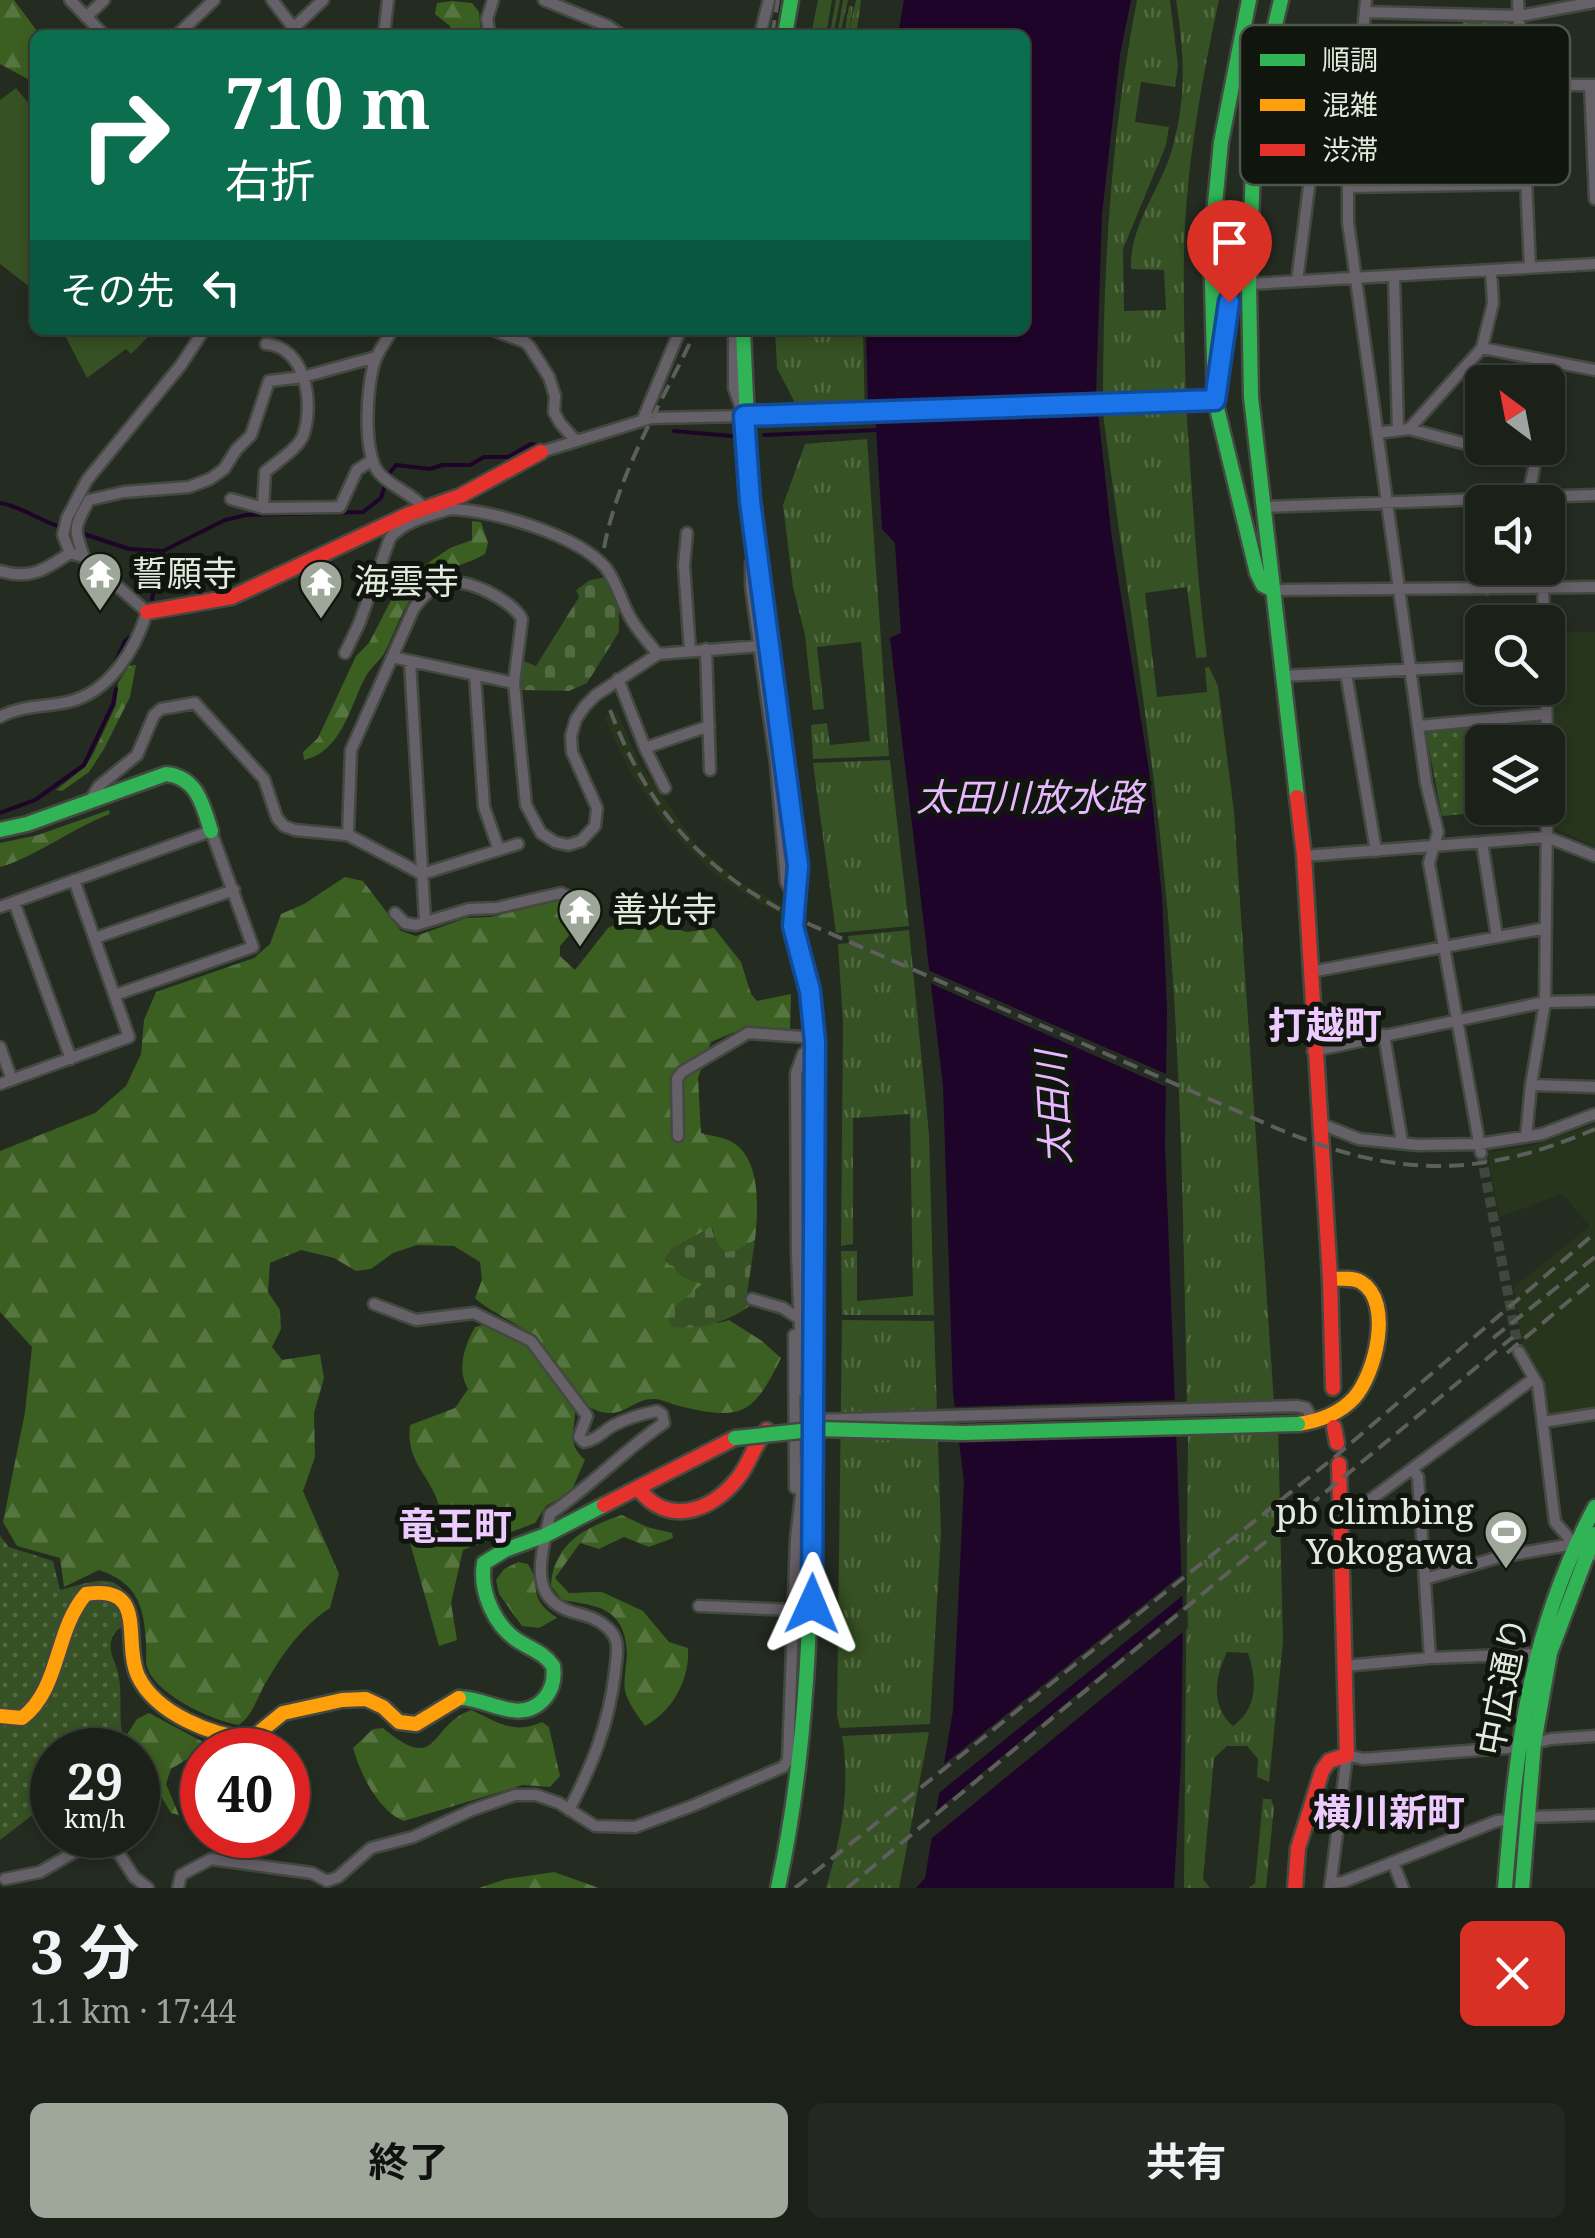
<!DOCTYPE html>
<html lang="ja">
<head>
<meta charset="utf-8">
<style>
	body { margin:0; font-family:"Noto Serif","Noto Sans JP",serif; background:#242822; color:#f1f3f6; height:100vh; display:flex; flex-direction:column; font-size:38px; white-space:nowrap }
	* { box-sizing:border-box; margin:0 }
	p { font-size:32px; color:#a0a3a2 }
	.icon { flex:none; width:55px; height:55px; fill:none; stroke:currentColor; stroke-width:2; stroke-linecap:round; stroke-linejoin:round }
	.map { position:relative; height:1888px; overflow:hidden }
	.sheet { display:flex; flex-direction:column; background:#1b2019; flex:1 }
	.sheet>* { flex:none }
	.banner { position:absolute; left:30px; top:30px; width:1000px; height:305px; border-radius:15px; box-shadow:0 5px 15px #0003,0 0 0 2px #393e38; background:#0b6e4f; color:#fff; overflow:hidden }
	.needle { width:65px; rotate:328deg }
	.controls { position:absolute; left:1465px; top:365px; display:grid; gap:20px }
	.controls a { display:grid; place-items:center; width:100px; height:100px; border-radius:15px; background:#1b2019; box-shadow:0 5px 15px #0003,0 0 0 2px #393e38; font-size:50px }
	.speed { position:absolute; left:30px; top:1728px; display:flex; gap:20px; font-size:50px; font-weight:700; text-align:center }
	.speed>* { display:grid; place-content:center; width:130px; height:130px; border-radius:50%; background:#1b2019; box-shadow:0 5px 15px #0003,0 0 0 2px #393e38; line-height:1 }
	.speed small { font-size:25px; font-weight:400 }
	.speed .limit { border:15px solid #d22; background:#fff; color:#111 }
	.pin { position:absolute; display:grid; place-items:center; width:85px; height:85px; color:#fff; margin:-102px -42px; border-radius:50% 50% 50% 0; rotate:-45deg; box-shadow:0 0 10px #0007 }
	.pin .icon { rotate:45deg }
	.me { position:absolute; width:110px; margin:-55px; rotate:1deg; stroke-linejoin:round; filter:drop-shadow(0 0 8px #0008) }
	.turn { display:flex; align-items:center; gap:35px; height:210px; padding:0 30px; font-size:45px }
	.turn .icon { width:130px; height:130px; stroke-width:2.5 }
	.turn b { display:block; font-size:70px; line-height:85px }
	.then { display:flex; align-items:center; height:95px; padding:0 30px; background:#0003; gap:20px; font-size:38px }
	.round { display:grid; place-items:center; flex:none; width:105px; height:105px; border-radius:15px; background:#242822 }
	.summary { display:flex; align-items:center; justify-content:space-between; height:170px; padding:0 30px }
	h1 { font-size:60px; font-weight:700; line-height:75px }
	.action { display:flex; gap:20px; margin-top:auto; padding:20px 30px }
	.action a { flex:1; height:115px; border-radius:15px; background:#9fa79b; color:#111; font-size:40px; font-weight:700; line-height:115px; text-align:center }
	.action a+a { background:#242822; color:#f1f3f6 }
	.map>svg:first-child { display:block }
</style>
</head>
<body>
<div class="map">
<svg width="1595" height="1888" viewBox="0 0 1595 1888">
	<defs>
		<pattern id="grass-tufts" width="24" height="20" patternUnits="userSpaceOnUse" patternTransform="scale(2.5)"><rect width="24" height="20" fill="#365123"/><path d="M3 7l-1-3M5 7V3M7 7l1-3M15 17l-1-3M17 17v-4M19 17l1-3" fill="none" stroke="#536a42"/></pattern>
		<pattern id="forest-firs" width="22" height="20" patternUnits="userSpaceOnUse" patternTransform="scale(2.5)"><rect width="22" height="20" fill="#3b5e21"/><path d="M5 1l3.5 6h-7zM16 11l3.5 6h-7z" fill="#577541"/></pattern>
		<pattern id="cemetery-stones" width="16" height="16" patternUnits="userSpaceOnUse" patternTransform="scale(2.5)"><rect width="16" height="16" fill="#365123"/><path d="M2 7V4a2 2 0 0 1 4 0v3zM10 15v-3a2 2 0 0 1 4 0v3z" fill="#536a42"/></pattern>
		<pattern id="park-dots" width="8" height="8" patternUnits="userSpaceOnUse" patternTransform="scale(2.5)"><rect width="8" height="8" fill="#365123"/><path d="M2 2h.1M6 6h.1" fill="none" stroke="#536a42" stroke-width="1.8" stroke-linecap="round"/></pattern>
	</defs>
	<rect width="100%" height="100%" fill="#242b21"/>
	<path fill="#27351d" d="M1550,632H1595V847L1552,827Z
		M617,711L640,764L695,843L740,882L809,920L807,927L759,903L713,873L666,826L629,770L604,716Z
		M1595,1124V1410L1550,1416L1544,1380L1523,1345L1514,1287L1590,1226L1562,1194L1500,1217L1487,1153L1531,1146Z"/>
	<path fill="url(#grass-tufts)" fill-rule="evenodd" d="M818,0H832L826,35L830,33L836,0H840L834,31L838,30L843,0H848L841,30H845L849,6H853L849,32L856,0H861L856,35H811Z
		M1137,0H1170L1178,66L1175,87L1141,82L1135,122L1169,127L1166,145L1123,249L1124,311L1166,310L1164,270L1131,269C1129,225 1162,188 1173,146C1187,93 1184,53 1176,0H1219C1201,83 1186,168 1184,252C1183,301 1185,351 1186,399L1103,402C1103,266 1111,134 1137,0Z
		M775,330H863L865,418L798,409L777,368Z
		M1186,404C1192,488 1196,572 1207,657L1196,658L1187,587L1145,593L1157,697L1207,692L1205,668L1209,667L1218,686L1234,812L1274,1404L1187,1405C1183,1228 1182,1050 1164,874C1149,717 1122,562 1102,406Z
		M867,439L889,756L813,759L811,725L827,723L830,745L870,741L861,642L817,647L824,709L813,710L805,635L793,587L783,505L805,444Z
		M890,760L909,926L836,933L813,763Z
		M909,930L929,1134L934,1315H842L841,1251H857V1301L913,1296L910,1114L853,1118V1244L841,1246L843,1022L838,944L849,943L848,936Z
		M842,1320L934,1321L941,1533L930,1724L840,1728L837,1715Z
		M1278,1424L1283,1642L1269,1782L1257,1777L1258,1759L1247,1746H1227L1214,1758L1203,1879L1210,1888H1184L1188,1430ZM1227,1652L1248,1653C1257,1680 1258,1708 1233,1726C1210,1706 1215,1677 1227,1652Z
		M929,1732L899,1888H826C841,1838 851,1789 842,1736Z
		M1263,1799H1271L1274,1807L1266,1888H1249L1255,1883Z"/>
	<path fill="url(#forest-firs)" d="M0,0H14L40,35H35V83L0,64Z
		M452,1L472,3L479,12L481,35H452L450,26L435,14L437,3Z
		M472,521L481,522L488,543L485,554C463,567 433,570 417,589C403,607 395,632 385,652C380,661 371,667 366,676C350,705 342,752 304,760L303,752L318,738L356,656L369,643L401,581L450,548L472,540Z
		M136,665L130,697L104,749L89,772L62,791L56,790L85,767L93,754L116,705L118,683L129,666Z
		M109,810L110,814C72,828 36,857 0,867V843L38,835Z
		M345,877L363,881L401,931L416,936L466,918L491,917L564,899L571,903L579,924L560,946V956L575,970L608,928L630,917L687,932L714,928L741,962L751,994L757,1001L791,994L790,1029L739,1030L711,1042L698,1078L701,1133C710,1136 724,1137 732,1142C762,1159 758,1211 755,1240L738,1250L724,1252L717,1244L712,1228L703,1284L672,1310L719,1323L729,1320L762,1341L781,1358C753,1415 742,1421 679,1406C672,1404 663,1400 656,1399C631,1397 622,1424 591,1408C568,1397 559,1366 544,1347C526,1325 496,1317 475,1298L482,1280L480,1262L454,1246L417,1245L393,1253L371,1269L356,1271L334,1258L301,1250L270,1263L268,1292L280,1310L281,1329L272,1347L282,1360L320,1354L324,1378L314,1413L315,1457L303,1491L339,1574L330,1608C302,1627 285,1650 268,1679C257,1695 255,1713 239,1725C213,1721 156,1695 147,1667C145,1661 147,1650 146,1643C144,1605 137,1583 99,1570L64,1587L60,1558L17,1546L3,1522L25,1412L32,1347L0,1312V1151L95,1113L126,1086L141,1054L144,1020L156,992L254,958L270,944L281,914L304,904Z
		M491,1323L523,1342L575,1408C576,1431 565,1442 585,1460L571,1492L546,1506L535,1523L463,1550L451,1603L457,1640L439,1646L407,1532L440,1510C433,1476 405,1464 410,1425L455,1408L468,1389C456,1369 465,1345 475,1327Z
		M622,1515L647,1527L672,1533L673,1538L649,1547L624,1537L599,1549L580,1543L555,1578L569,1593L602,1592L643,1611L669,1642L688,1648C690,1679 673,1711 645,1726C638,1716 628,1703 625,1691C623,1679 627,1664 627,1652C624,1607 598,1606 562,1600L551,1586C553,1544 585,1527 622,1515Z
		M518,1562L528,1564C543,1586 525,1596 557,1618L539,1628L522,1626L499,1594L496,1580L504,1569Z
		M471,1710C498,1722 513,1735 542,1722L549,1727L560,1776L550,1787L523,1785L404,1821C378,1811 360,1773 353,1748L373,1729L383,1728C440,1776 428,1725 471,1710Z
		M149,1713L205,1743L226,1750H202V1759L189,1758L171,1769L166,1784L179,1815L171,1813L138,1757V1750H134L126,1736L137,1719Z
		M554,1872L599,1888H479L506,1879Z"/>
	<path fill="url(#cemetery-stones)" d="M607,577L619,607V632L587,683L569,691L522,690L521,660L536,666L579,597L576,590L590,580Z
		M711,1227L717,1244L724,1252L738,1250L755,1240L746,1301L751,1305C728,1322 702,1330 673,1327L668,1320L671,1310L702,1284L684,1278L664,1260L672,1248Z"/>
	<path fill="url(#park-dots)" d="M1463,22H1508L1515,27L1517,73L1512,78H1464Z
		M1536,718L1539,742H1482V808H1531L1442,816L1426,734L1431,728Z
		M0,1536L9,1547L53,1561L60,1590C103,1579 121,1568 138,1620C129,1624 116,1627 112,1638C107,1652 117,1663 119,1677C123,1703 116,1725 128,1750H52V1800L0,1840Z"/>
	<path fill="#365123" d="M16,88L35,111V291L0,264V100Z
		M62,330H155L131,354L126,349L87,378Z
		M867,792L875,854L843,858L836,796Z"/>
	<path fill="#1f0429" d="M904,0H1131L1120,55L1102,214L1096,394L1112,539L1149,770L1162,897L1167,1010L1165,1145L1183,1613L1181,1760L1174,1888H916L925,1878L953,1710L964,1482L953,1392L943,1086L890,638L901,633L895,543L882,529L876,426L868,406L866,330H1025V35H898Z"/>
	<path fill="#242b21" d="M1101,394L1103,413L869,422L863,402Z
		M923,968L1171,1076V1089L925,981Z
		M1178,1400L1179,1418L952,1421L950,1407Z
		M1186,1571L1187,1592L934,1797L939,1768Z
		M1187,1603L1188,1628L926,1843L931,1815Z"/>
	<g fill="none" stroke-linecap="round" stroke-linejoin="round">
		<path stroke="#1f0429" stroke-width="4" d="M674,431L732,436
			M764,435L879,430
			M581,444L640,427
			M0,503C24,507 41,522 64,528
			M78,532L129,549L163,551L225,520L246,515L363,512L381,498L388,475L396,465L430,469L442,465H470L484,457H508L531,444L540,446
			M152,599L163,551
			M112,670L125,641L133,635
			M0,813L35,800L84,765L113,704L116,689"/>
		<path stroke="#40483d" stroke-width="10" stroke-dasharray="10 5" stroke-linecap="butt" d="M1481,1153L1519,1352"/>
		<defs>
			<path id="street" d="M70,0L104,35
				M272,0L299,35
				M544,0L608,26L621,35
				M1366,0L1348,187V222L1426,783L1438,832L1429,863L1481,1153
				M1518,0L1530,268
				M1365,12L1519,16L1595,2
				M86,17L104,0
				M177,35L214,0
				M286,35L323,0
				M384,35L388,0
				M490,35L487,19L493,0
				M760,35L769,0
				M1264,85H1595
				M1430,85L1432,184
				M1590,85L1595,199
				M1348,187L1527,184
				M1394,276L1398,430
				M1297,281L1322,85
				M1249,284L1595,264
				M392,330C387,340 380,348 376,358C366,382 362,456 380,474C393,488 412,493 424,508
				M493,330L525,342L530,347L549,377L555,396L554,412L560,423L576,441
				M1482,348L1595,370
				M1219,375L1236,247L1241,238L1251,237
				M1548,397L1554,364
				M643,419L680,330
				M1409,429L1482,348L1493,303L1491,271
				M1377,433L1409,429L1535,462
				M541,452L651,418L744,416L734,388V330
				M1523,498L1530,488L1538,448
				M231,499L263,508L340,507L357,470L371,461
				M446,500L450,509C493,510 578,535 606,568C617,583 621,601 630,617C637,630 648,642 658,654
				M1265,507L1595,495
				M263,508L265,472C276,462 300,448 304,433C314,401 305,347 266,344
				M687,533L684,565L690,651
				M70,553L63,535L67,518L87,480L181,365L204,330
				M757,556L751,563V587L776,764L786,882L796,900
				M84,557C73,527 74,528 89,500L124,492L189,487L210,479L224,469L236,450L251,435L269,381L303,377L376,357
				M0,571C30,580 45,570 70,553L84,557L147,612C135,650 110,692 68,702C45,707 22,705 0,717
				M1543,588L1544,622
				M1487,589L1494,568
				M1273,590L1595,587
				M706,649L710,770
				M345,653L359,624L390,538C404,521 429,516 450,509
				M392,657L514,683
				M410,661L425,921
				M1346,673L1376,851
				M475,675L484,807L499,850
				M1282,676L1482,666
				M618,679L645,748L709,726
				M1546,688L1547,742
				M1419,726L1546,714
				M645,748L665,788
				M89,802L99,786L137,755L154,715L161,709L195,703L264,779L277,818L284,826L295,830L348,835L422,874L518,844
				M348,835L351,750L414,608C422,598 431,587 445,583C466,577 512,600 522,619L514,683L526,805L541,833L555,842L568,845L581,841L595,826L597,808L572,752L571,736L576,719L585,706L596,695L658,654L759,646
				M1482,842L1497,937
				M1304,856L1547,837L1595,856
				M14,902L71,1059
				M0,907L211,831L253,947L115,995
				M395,913L405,923L416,925L469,909L496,908L561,893L577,900L589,920
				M95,938L234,890
				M1310,972L1546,928
				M1384,1035L1402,1142
				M0,1047L12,1080
				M1313,1051L1545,1002L1595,1001
				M0,1084L129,1037L74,880
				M1531,1085L1595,1087
				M1319,1123L1359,1139L1418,1145L1479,1144L1542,1134L1595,1114
				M678,1136L677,1079L682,1072L748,1033L803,1037L815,1043L803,1054L796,1073L797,1252L802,1384L809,1408
				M1526,1137L1531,1085L1545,1002L1547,808
				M752,1299L783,1308L795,1316
				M374,1304L416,1320L474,1313L531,1341L587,1416L579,1437L584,1442C597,1440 603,1431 614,1425C628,1418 642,1414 657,1411L662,1414L664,1423C623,1451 591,1486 550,1514C542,1557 524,1602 580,1614C592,1617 605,1623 613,1634C620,1645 616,1659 615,1672C609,1723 593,1764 569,1810
				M794,1335L795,1488
				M1519,1352L1538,1385L1555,1522L1574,1544L1595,1555
				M812,1420L1297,1406L1306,1408L1314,1422
				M1543,1422L1595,1414
				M1412,1469L1418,1477L1430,1658
				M1339,1516L1351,1514L1533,1379
				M1425,1579L1499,1557L1574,1544
				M699,1606L793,1610
				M1344,1666L1430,1658L1535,1654
				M1528,1817L1595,1815
				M1393,1862L1403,1888
				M5,1879L40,1872L78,1850L90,1847L118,1852L134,1877L148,1888
				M1331,1883L1343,1882L1497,1821L1510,1820
				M178,1888L181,1875L211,1859L312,1873L327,1881L338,1877L371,1848L413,1837L472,1810L515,1795H536L559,1803L595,1826L635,1827L692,1806L783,1767L788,1760L796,1539L808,1434
				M1330,1888L1347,1755L1363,1759L1518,1747L1551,1739L1595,1736"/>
			<path id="fast" d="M1249,0L1221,142L1211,246L1215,400L1257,573L1263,585L1273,590
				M1281,0L1271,42L1253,166L1249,284L1251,397L1297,797
				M785,35L791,0
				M743,330L749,465L777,707
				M744,416L1215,400
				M0,830L27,824L166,774C197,777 203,805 211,831
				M459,1698C487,1697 520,1727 545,1698C553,1688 555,1678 553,1666C544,1653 533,1650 520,1642C495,1627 479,1592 484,1563L505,1550L546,1535L604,1505
				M778,1888C808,1749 811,1617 812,1476
				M1505,1888C1516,1749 1528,1632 1595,1507
				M1522,1888L1534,1743L1550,1653L1595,1534"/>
			<path id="slow" d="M1298,1424C1320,1421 1339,1414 1354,1398C1375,1375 1394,1302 1361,1282C1352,1277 1340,1279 1330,1279
				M0,1716L22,1718C61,1688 54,1631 86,1594C149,1584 122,1641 138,1676C156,1714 213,1736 251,1739L283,1713L342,1700L366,1699L383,1707L399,1722L416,1724L459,1698"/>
			<path id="jam" d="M147,612L232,597L409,514L460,496L541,452
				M777,707L798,866L793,926L810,991L815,1043L812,1476
				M1297,797L1304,856L1330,1279L1333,1388
				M1334,1427L1337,1443
				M638,1488C667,1527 711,1512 738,1478C750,1463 754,1444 767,1430
				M604,1505L735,1438
				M1295,1888L1298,1848L1322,1771L1329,1761L1347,1755L1339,1464"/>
		</defs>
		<use href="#street" stroke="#434940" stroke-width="15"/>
		<use href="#fast" stroke="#434940" stroke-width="19"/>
		<use href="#slow" stroke="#434940" stroke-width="19"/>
		<use href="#jam" stroke="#434940" stroke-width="19"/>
		<use href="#street" stroke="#666168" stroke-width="10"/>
		<use href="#fast" stroke="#30b455" stroke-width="14"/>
		<use href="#slow" stroke="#ff9f0a" stroke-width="14"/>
		<use href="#jam" stroke="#e5322d" stroke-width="14"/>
		<path stroke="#5e5f5c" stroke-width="4" stroke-dasharray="15 8" stroke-linecap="butt" d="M772,35L778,0
			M604,548C619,469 663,402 696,330
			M610,710C650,815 708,877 811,925L1276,1128C1393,1177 1477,1180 1595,1129
			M1493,1338L1595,1257
			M1507,1353L1595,1279
			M795,1888L1336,1456L1595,1233
			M847,1888L1513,1337"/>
		<defs>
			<path id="fast-bridge" d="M735,1438L820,1429L963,1433L1298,1424"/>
		</defs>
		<use href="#fast-bridge" stroke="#434940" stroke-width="19" stroke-linecap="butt"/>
		<use href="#fast-bridge" stroke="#30b455" stroke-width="14"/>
	</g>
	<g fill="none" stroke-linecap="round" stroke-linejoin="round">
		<defs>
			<path id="route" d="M812,1604L815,1042L810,991L793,926L798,866L750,501L744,416L1215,400L1229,302"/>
		</defs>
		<use href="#route" stroke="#114b97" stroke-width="25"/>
		<use href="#route" stroke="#1a73e8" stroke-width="18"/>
	</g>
	<defs>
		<symbol id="temple-pin" viewBox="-11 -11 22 30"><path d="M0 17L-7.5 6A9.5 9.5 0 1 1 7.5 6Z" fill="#9fa79b" stroke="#10160d"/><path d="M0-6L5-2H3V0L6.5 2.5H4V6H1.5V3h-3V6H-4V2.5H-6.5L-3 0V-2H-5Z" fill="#fff"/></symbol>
		<symbol id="stadium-pin" viewBox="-11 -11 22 30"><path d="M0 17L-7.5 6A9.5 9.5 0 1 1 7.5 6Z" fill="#9fa79b" stroke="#10160d"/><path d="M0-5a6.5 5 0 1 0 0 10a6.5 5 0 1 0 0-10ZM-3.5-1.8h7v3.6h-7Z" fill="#fff"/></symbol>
	</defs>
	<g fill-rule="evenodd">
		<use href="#temple-pin" x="75" y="549" width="50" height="68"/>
		<use href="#temple-pin" x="296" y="557" width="50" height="68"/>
		<use href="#temple-pin" x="555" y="885" width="50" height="68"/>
		<use href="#stadium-pin" x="1481" y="1507" width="50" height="68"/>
	</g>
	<g text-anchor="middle" stroke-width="10" stroke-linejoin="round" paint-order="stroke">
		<g font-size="35" fill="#e1eadd" stroke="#10160d" text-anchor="start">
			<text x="132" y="586">誓願寺</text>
			<text x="354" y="594">海雲寺</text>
			<text x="612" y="922">善光寺</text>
			<text x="1474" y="1524" text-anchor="end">pb climbing<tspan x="1474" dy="40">Yokogawa</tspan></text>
		</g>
		<g font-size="35" fill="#e1eadd" stroke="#10160d">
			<text transform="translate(1503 1686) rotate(-79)" y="12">中広通り</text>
		</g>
		<g font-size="38" font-style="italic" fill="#e7b7ff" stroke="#10160d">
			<text x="1030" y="811">太田川放水路</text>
			<text transform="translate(1054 1108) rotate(-93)" y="13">太田川</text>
		</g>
		<g font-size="38" font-weight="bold" fill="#edcaff" stroke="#10160d">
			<text x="1325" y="1039">打越町</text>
			<text x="455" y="1540">竜王町</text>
			<text x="1389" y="1826">横川新町</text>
		</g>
	</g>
	<rect x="1240" y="25" width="330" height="160" rx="15" fill="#10160d" stroke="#4f564b" stroke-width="2.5"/>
	<rect x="1260" y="54" width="45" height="12" fill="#30b455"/>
	<rect x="1260" y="99" width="45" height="12" fill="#ff9f0a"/>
	<rect x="1260" y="144" width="45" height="12" fill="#e5322d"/>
	<g font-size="28" fill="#e1eadd">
		<text x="1322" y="70">順調</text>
		<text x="1322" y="115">混雑</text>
		<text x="1322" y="160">渋滞</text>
	</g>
</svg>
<div class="controls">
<a><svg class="needle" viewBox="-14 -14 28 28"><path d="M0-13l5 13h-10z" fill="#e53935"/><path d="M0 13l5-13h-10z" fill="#a0a3a2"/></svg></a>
<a><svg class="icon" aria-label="sound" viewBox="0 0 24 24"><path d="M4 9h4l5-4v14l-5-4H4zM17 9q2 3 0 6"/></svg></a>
<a><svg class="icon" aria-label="search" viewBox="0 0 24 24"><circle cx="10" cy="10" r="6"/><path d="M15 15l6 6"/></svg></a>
<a><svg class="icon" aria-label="layers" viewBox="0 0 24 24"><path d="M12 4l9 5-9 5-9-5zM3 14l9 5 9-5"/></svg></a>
</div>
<div class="speed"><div>29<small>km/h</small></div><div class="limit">40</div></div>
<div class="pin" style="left:1229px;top:302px;background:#d93025"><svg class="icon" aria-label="arrive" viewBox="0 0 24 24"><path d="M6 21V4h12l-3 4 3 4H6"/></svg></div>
<svg class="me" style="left:812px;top:1604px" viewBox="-20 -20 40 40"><path d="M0-17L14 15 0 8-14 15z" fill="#1a73e8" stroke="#fff" stroke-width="4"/></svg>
<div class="banner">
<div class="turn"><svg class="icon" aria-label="right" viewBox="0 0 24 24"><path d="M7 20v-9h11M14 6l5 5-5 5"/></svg><div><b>710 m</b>右折</div></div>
<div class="then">その先<svg class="icon" aria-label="left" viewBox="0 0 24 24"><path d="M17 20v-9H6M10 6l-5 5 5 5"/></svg></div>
</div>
</div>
<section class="sheet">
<div class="summary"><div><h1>3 分</h1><p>1.1 km · 17:44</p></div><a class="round" style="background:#d93025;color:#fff"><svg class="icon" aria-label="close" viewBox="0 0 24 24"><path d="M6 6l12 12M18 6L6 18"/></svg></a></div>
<div class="action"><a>終了</a><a>共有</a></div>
</section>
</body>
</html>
